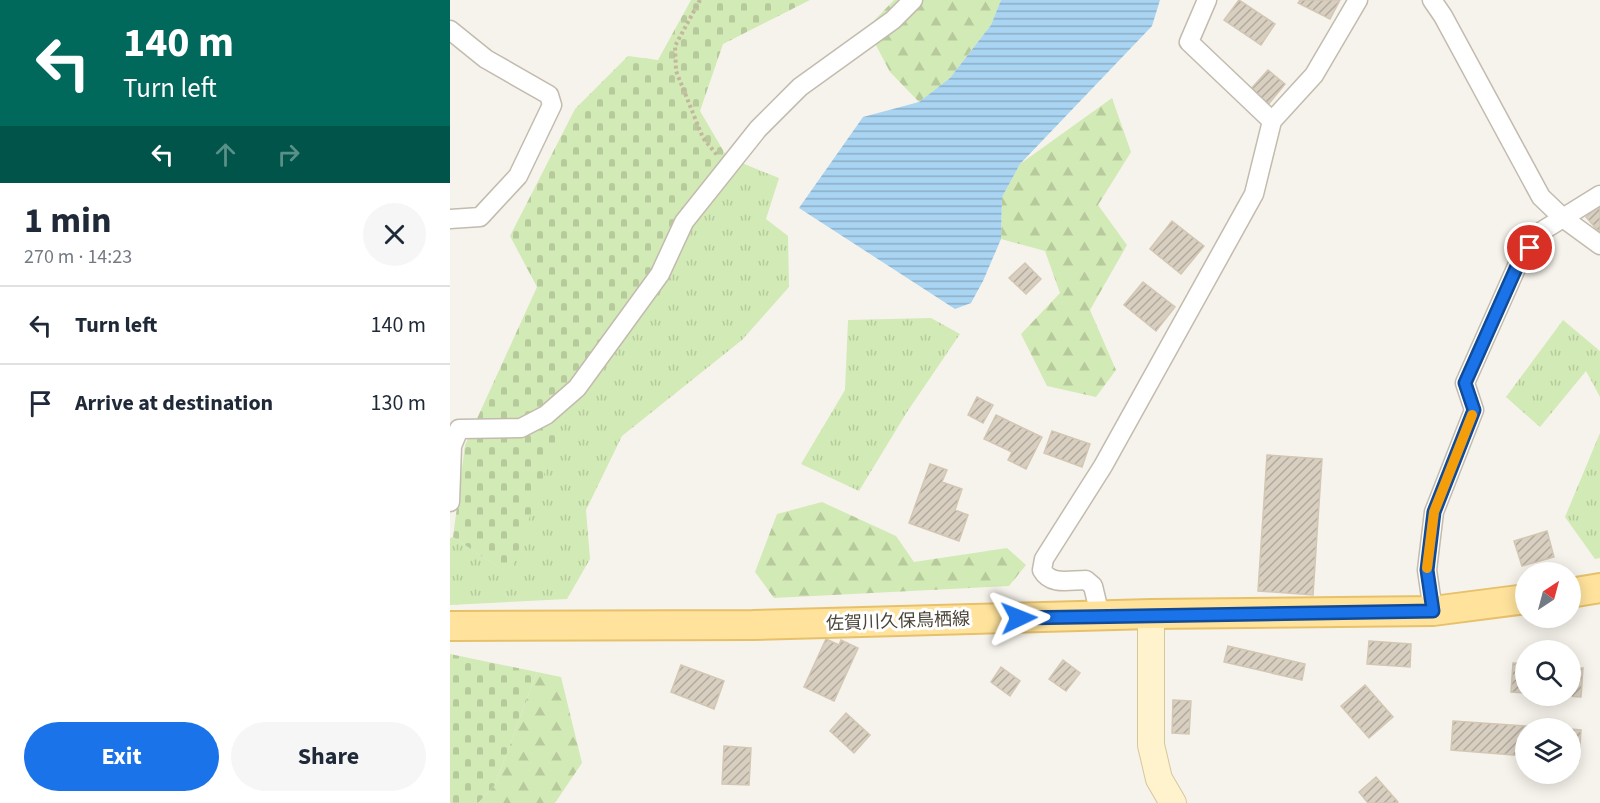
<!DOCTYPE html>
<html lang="en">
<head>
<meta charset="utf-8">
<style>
	body { margin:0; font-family:"Source Sans 3","Noto Sans JP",sans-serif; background:#f6f6f7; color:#1f2937; height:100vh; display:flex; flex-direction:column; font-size:22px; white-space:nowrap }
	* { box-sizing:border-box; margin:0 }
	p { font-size:20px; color:#747a83 }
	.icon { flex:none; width:33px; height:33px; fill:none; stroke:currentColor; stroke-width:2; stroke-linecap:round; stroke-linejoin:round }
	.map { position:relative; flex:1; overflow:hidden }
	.drawer { display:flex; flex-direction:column; background:#fff; width:450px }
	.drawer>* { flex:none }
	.top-card { background:#00695c; color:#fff; overflow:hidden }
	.needle { width:39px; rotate:36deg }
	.controls { position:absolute; left:1065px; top:562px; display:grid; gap:12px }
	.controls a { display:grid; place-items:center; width:66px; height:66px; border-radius:50%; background:#fff; box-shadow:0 3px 15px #0003; font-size:30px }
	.pin { position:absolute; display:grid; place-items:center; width:51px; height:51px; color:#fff; margin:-26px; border:3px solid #fff; border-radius:50%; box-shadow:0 2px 6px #0007 }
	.me { position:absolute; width:66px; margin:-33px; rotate:88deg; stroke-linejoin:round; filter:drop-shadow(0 0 4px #0008) }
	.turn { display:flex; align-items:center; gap:21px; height:126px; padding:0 24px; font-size:27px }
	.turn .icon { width:78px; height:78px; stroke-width:2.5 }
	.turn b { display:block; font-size:42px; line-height:51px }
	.lanes { display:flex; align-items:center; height:57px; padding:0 24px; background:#0003; justify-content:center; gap:30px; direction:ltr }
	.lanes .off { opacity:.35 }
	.round { display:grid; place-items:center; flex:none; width:63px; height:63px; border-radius:32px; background:#f6f6f7 }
	.head { display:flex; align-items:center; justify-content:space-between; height:102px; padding:0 24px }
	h1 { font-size:36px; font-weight:700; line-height:45px }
	.button { display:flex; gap:12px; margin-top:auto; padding:12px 24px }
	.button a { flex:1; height:69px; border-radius:36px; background:#1a73e8; color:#fff; font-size:24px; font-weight:700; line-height:69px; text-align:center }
	.button a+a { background:#f6f6f7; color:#1f2937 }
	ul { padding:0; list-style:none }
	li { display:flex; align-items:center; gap:18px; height:78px; padding:0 24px; border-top:2px solid #e0e1e3 }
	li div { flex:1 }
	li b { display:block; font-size:22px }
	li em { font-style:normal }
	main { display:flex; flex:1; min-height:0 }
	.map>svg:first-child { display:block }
</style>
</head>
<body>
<main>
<section class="drawer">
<div class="top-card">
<div class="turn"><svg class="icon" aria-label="left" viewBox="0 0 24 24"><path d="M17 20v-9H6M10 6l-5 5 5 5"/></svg><div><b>140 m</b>Turn left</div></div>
<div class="lanes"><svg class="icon" aria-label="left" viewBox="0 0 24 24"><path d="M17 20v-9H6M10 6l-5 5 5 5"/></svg><svg class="icon off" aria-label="ahead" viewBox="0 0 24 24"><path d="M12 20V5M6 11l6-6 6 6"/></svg><svg class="icon off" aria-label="right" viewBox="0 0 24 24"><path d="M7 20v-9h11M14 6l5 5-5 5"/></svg></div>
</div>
<div class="head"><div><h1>1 min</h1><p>270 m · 14:23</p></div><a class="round"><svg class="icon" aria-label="close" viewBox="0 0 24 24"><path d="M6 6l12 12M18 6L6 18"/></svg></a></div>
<ul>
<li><svg class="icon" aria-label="left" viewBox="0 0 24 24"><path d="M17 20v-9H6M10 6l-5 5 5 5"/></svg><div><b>Turn left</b></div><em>140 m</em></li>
<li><svg class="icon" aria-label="arrive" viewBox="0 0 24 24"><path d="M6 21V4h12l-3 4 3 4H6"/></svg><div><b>Arrive at destination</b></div><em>130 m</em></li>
</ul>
<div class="button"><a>Exit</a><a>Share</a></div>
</section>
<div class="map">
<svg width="1150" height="803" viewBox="0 0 1150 803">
	<defs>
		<pattern id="grass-tufts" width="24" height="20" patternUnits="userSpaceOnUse" patternTransform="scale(1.5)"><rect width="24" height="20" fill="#d2eab5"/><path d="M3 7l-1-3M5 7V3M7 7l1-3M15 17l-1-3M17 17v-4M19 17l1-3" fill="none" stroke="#b6ca9c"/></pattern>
		<pattern id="forest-firs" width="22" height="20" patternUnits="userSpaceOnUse" patternTransform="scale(1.5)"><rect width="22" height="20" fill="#d2eab5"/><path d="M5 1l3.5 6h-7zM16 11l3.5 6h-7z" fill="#b6ca9c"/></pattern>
		<pattern id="cemetery-stones" width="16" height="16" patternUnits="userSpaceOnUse" patternTransform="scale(1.5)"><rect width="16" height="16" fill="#d2eab5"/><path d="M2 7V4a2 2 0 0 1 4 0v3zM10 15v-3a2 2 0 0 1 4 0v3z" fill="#b6ca9c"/></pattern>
		<pattern id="water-rules" width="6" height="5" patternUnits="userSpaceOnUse" patternTransform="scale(1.5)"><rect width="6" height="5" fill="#a9d4f2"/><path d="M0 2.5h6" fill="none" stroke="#8caec5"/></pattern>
		<pattern id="building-hatch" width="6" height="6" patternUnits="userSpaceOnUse" patternTransform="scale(1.5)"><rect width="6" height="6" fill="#d8cfc1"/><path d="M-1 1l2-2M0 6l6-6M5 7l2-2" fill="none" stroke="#b1aa9e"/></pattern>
	</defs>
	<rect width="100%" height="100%" fill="#f6f3ec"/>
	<path fill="url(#grass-tufts)" d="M277,157L329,178L316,219L338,236L339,287L292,340L172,436L136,510L140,559L117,599L0,605V538L3,537L59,574L125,383L209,266L223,222Z
		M481,318L510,334L457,412L409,491L351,464L395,390L398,320Z
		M1113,320L1150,351V397L1136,371L1090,427L1056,397Z
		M1150,433V558L1145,559L1115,517Z"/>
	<path fill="url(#forest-firs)" d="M444,0H551L541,25L500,78L469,102L440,72L417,28Z
		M662,98L681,152L648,205L677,245L640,310L666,370L646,397L597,386L571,334L610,293L595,251L551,239L552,197L570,164Z
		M372,502L446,536L464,562L557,548L576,565L559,586L324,598L305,572L327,514Z
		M87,672L111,677L132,763L105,803H28L45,785Z"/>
	<path fill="url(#cemetery-stones)" d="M241,0H360L273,44L250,111L277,157L223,222L209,266L125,383L60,575L3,537L15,445L87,287L60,236L125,109L178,56L208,60Z
		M0,654L87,672L45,785L28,803H0Z"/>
	<path fill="url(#water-rules)" d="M551,0H710L702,26L570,164L552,197L551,239L533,281L521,303L505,309L349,208L413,117L469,102L500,78L541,25Z"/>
	<path fill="url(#building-hatch)" stroke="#d3c7b4" stroke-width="1.5" d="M789,0L825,24L811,45L774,20Z
		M850,0H890L880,19L848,3Z
		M818,70L835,84L817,106L799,91Z
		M1150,205V233L1136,217Z
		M722,221L754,246L731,274L700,249Z
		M575,263L591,279L576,294L559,278Z
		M693,282L725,307L706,331L674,305Z
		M527,397L543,405L533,423L518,415Z
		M546,415L592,437L576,469L558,460L562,452L534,439Z
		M602,431L640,444L632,467L594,453Z
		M817,455L872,459L863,595L808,591Z
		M480,464L497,470L492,482L512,489L505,510L518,515L509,541L459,523Z
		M1097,531L1104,557L1072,566L1064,541Z
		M376,639L389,645L391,640L408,648L384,701L354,687Z
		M919,641L961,644L960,667L917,664Z
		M778,646L855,664L852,680L774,662Z
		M613,660L630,673L616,691L599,679Z
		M1063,663L1076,664V693L1061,692Z
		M231,665L274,681L264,709L221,692Z
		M551,667L570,681L560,696L541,682Z
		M1120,668H1133L1131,697L1116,696H1120Z
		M915,685L943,717L919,738L891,706Z
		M723,700L741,701L739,734L722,733Z
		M396,713L420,735L404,753L380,731Z
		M1003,721L1118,729H1076V756L1001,750Z
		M1120,729L1131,730L1129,760L1120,759Z
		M274,746L301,748L299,785L272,784Z
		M926,777L948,802L947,803H918L909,792Z"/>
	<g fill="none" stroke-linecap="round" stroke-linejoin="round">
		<defs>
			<path id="street" d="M757,0L739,42L822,121
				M982,0L993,16L1091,197L1113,218L1150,245
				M0,30L36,59L99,95L102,105L68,176L30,217L0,219
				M0,502L2,446L9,429L71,428L96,415L127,388L210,274L234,222L308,129L350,87L443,20L463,0
				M983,611L977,570L984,512L1024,410L1015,383L1068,264L1092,231L1150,195
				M650,615L643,586L636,580C620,580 601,586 592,570L594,559L653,466L804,194L822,121L864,75L908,0"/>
			<path id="secondary" d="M701,614V745L709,779L723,803"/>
			<path id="primary" d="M1120,593L1150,588
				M0,626L303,625L701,614L983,611L1076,599"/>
		</defs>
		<use href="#street" stroke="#c2bbae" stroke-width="21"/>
		<use href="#secondary" stroke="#d6c79b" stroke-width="28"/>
		<use href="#primary" stroke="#e6c16a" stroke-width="32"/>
		<path stroke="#c4b79f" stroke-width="4" stroke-dasharray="3 3" stroke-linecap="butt" d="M250,0L225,46L226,71L253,138L267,155"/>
		<use href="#street" stroke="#fff" stroke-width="18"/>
		<use href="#secondary" stroke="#fff3cd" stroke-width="26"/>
		<use href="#primary" stroke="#ffe39c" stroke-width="28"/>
	</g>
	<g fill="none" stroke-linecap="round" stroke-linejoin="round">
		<defs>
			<path id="route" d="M569,618L983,611L977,570L984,512L1024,410L1015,383L1068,264L1080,248"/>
		</defs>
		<use href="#route" stroke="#114b97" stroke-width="15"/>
		<use href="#route" stroke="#1a73e8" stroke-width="10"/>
		<path stroke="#f59e0b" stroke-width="10" d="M977,568L984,512L1022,415"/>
	</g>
	<g text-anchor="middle" stroke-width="6" stroke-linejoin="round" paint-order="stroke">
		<g font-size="18" fill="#4b4439" stroke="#fff">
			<text transform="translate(448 621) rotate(-2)" y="6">佐賀川久保鳥栖線</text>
		</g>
	</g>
</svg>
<div class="controls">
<a><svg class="needle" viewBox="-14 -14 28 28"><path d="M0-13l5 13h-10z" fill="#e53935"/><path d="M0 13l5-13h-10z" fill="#747a83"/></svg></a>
<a><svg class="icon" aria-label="search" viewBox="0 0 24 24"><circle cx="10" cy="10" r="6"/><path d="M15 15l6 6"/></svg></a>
<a><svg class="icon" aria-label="layers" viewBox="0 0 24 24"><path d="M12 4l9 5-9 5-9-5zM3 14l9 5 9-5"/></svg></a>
</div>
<div class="pin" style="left:1080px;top:248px;background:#d93025"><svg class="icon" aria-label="arrive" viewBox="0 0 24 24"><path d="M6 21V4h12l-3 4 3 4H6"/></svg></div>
<svg class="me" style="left:569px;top:618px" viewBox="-20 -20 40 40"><path d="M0-17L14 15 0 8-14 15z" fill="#1a73e8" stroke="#fff" stroke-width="4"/></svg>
</div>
</main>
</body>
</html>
